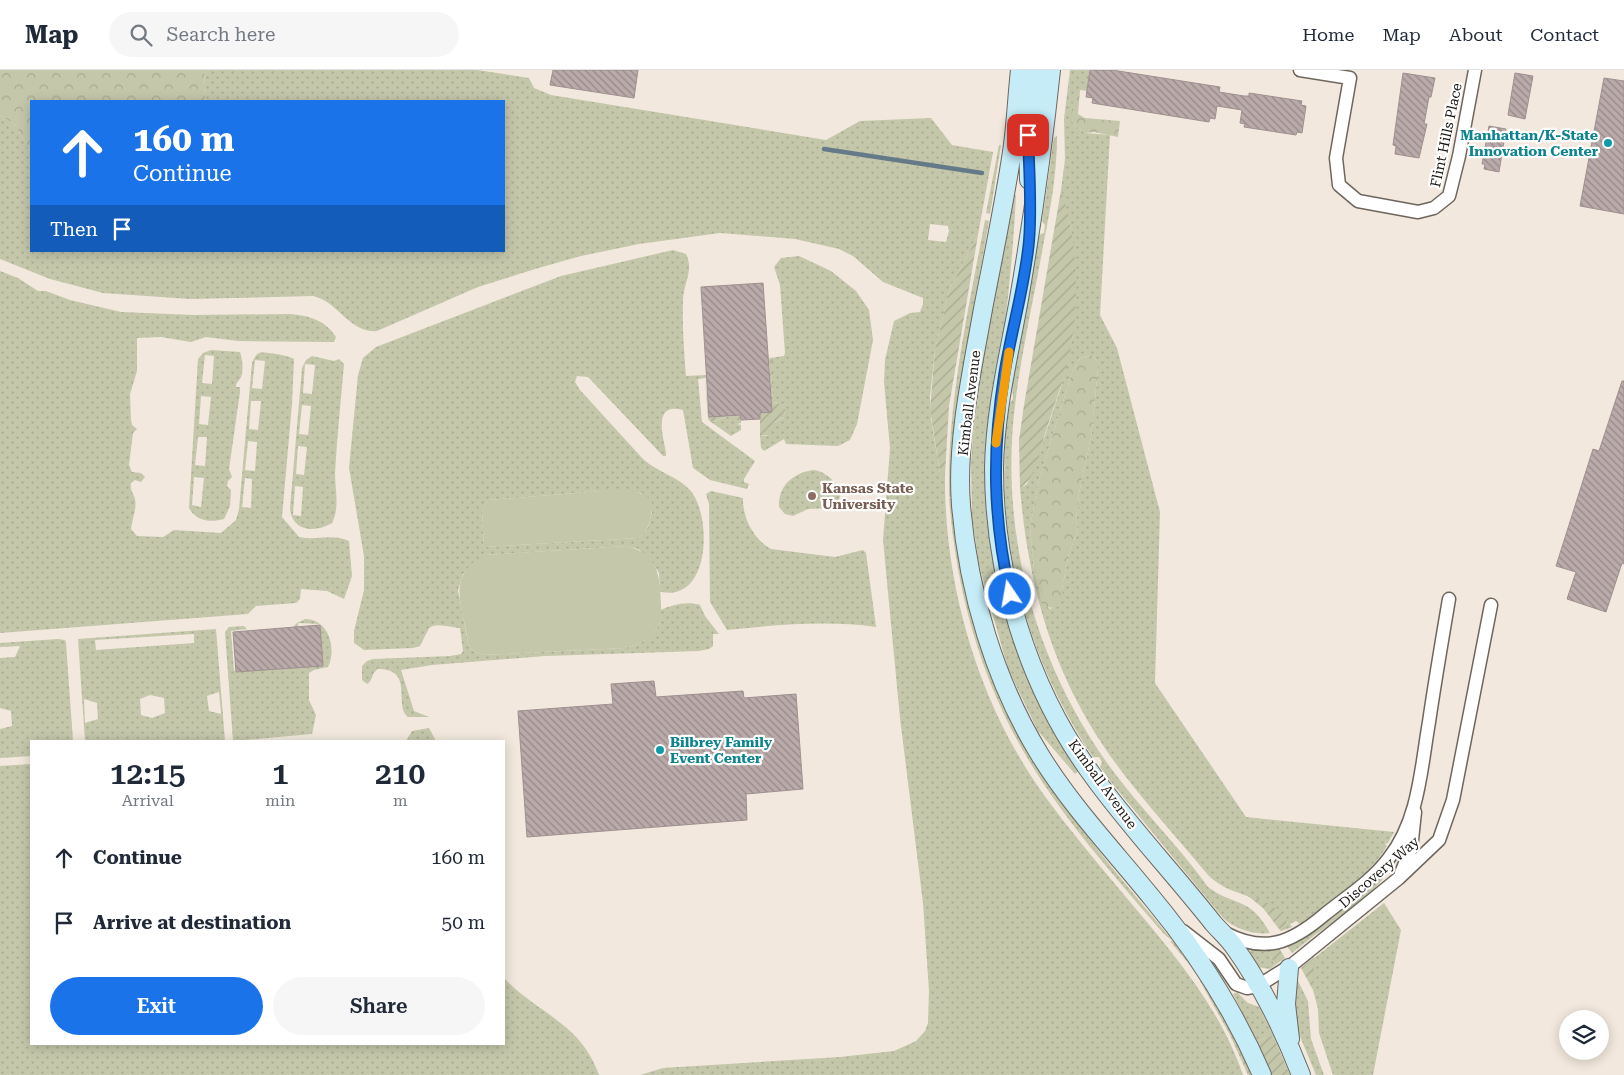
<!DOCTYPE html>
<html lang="en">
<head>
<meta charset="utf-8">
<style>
	body { margin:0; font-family:"Roboto Serif",serif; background:#f6f6f7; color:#1f2937; height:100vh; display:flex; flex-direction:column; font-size:19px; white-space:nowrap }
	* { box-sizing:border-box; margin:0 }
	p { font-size:16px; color:#747a83 }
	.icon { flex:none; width:28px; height:28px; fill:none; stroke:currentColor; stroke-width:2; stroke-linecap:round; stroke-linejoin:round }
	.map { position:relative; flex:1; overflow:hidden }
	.panel { position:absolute; left:30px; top:670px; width:475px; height:305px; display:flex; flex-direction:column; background:#fff; border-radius:0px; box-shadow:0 2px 12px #0003 }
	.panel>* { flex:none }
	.top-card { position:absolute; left:30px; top:30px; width:475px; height:152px; border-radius:0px; box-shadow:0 2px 12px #0003; background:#1a73e8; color:#fff; overflow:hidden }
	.fabs { position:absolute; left:1559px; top:940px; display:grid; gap:10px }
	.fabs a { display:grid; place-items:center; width:50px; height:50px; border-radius:50%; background:#fff; box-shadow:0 2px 12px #0003; font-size:25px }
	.pin { position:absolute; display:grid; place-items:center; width:42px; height:42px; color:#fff; margin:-21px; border-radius:10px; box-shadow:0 2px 8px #0006 }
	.me { position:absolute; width:55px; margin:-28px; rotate:348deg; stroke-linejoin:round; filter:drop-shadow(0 0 4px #0008) }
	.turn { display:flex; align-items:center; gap:18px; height:105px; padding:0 20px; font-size:22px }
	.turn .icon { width:65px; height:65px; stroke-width:2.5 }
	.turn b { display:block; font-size:35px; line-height:42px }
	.then { display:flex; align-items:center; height:48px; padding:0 20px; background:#0003; gap:10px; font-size:19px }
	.eta { display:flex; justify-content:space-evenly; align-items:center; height:85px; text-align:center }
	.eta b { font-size:30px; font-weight:600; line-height:35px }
	.cta { display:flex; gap:10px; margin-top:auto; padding:10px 20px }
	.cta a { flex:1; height:58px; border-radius:30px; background:#1a73e8; color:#fff; font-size:20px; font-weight:600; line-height:58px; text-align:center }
	.cta a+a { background:#f6f6f7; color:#1f2937 }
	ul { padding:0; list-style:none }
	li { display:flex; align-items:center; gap:15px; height:65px; padding:0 20px }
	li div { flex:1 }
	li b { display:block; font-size:19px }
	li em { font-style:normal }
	header { display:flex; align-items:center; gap:30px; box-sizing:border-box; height:70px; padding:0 25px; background:#fff; border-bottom:1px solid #e0e1e3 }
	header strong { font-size:24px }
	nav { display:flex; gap:28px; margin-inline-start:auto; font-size:18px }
	.search { width:350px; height:45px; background:#f6f6f7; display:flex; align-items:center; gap:12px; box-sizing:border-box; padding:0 18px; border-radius:28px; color:#747a83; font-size:19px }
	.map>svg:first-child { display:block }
</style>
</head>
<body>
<header>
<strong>Map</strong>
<div class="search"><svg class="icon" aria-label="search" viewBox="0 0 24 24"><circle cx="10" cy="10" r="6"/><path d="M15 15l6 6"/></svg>Search here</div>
<nav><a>Home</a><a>Map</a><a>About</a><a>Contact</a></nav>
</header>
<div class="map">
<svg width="1624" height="1005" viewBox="0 0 1624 1005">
	<defs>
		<pattern id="grass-dots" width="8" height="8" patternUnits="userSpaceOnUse" patternTransform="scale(1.25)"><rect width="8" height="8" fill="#c4c7aa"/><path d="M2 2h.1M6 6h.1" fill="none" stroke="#a8aa91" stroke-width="1.8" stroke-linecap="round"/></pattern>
		<pattern id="forest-crowns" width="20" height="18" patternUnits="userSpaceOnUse" patternTransform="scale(1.25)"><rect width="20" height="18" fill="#c4c7aa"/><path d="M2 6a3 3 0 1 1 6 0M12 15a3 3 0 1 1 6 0" fill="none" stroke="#a8aa91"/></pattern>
		<pattern id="garden-furrows" width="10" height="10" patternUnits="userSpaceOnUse" patternTransform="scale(1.25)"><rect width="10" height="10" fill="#c4c7aa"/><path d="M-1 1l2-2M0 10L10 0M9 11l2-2" fill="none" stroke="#a8aa91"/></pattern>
		<pattern id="building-back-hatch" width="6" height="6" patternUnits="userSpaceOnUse" patternTransform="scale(1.25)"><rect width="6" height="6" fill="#baaaaa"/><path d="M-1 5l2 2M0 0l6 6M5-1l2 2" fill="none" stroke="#968989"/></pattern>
	</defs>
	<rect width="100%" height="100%" fill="#f2e8dd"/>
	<path fill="url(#grass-dots)" fill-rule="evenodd" d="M205,0H477L529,8L534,18L551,25L826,70L860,51L931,48L952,75L993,82L978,165L950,218L935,279L930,327L931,349L940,403L945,405C944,517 979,635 1044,725C1068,758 1094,789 1120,820C1167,876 1219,934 1243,1005H640L663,998L840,987L894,981L916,971L925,961L928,953L929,921L923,833L900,648L883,470L890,378L884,312L885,290L894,251L910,243L920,242L923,234V228L883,212L853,186L839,179L795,169L720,163L639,174L581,186L535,199L478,217L377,261C350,264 338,231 313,226L190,229L103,223L50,209L0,189V45L15,55L31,83V181H504V31H206L204,18ZM930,154L948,156L949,161L946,172L928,170Z
		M1070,0H1090L1087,21L1080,20L1073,32V54L1085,63L1110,65L1100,245L1117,278L1160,442L1155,613L1246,747L1394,762L1388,773L1385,774L1387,776C1367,809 1330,831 1300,854L1296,851L1290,854L1292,857L1281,861L1279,859L1288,853C1264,821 1233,830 1208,805C1167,755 1121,708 1089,653C1046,580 1027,501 1020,418L1027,414L1037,390L1061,317L1073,265V178L1070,154L1061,120L1065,89L1064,49ZM1092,285L1098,292V299L1091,367L1079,423L1076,451L1078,460L1069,483L1059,535L1050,539L1043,533L1034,499L1030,457L1039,410L1072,302L1080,288Z
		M1057,66C1057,102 1051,136 1044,171C1035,222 1023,275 1016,327C998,457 1033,591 1110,697C1140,738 1178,775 1208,817C1236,838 1249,825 1270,863C1252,865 1236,859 1223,848L1111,712L1100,697L1102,692L1099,687H1093L1091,684C1031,593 999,486 1005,377C1005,364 1004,338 1013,329L1012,314L1039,165L1044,163L1045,155L1042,151L1054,68Z
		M999,75H1001L990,144L986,143Z
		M1011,125H1016C1014,168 1010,211 1005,253C1000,287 991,320 988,354C979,447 996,541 1037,625C1050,651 1062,678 1080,700L1075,704L1038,661L1008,599L979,495L972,447L971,391L976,330Z
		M985,150L989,151L956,339L953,378L954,427H949C947,333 968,242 985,150Z
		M673,180L686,184C694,200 684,212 683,229C682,254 684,281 686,306L706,305V308L698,309L702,352L755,391L744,409V412L749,414L747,419L710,410L693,398L683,340C651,332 664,368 666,383V386H663L588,307L577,306L575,312L580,320L643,389C657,402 677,406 690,420C712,445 711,531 662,522H660L659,503L650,489L638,479L627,476L485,485L463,504L458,520L468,573L471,579L482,585L625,578C645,573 662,563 661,540C672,535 687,531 700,535L705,546L719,564H713V576L709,579L699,581L545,586L432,595L401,600L414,641L429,647H408C393,635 415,599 378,599C371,603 373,611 367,614L362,610V596L367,591L373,589L450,586L461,584L463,581L460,558C450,558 438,552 429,558L420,576L413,578L364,580L354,573V561L364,520V486L349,398L358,305L363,288L376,277L561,206ZM601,421L642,423L652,442L648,457L639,468L484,477L482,441L488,430Z
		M799,186L831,201L856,221L869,240L873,270L857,354L850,370L838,376L786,374L784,369L764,381L761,378L760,366H767L773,353L783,348L785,342L778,333L773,332L770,288L784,286L785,283L780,215L774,197L781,188Z
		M0,201L18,208L38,221H46L70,230L121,242L194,245L290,244C310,246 325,250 336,267L334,272L238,271L206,267L191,272L161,267L137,268V301L130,324L131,350L132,355L137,359L133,363L129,395L132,402L141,403L145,407L141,412L135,410L131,413C130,421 133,422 135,429C137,439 132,449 131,459L137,466L163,467L174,460L221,463L236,450L239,439L252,293C254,289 255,285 259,283C264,281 290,286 294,289L292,334L282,447L299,467C318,471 331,463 349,471L352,506L344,529L327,521L301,519L300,529L296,533L256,536L248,544L0,563ZM255,290L265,291L262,319L252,318ZM251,331H261L258,360L249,359ZM248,371L257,372L255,401L245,400ZM245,408L252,409L251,438L242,437Z
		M211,280L240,282C242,287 244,300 241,307C239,312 236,311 236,317H240V322L229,399L232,407L228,411L227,416L231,420L230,436L224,449C210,453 196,451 189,438L198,289L203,283ZM205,285L214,286L212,314L202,313ZM201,326L211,327L208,355L199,354ZM198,367H207L205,396L195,395ZM194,407L204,408L201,437L192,435Z
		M312,286L334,291L339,289L344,294C341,330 337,366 335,403C335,420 340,437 332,453C315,463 292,462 290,438L302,298L306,290ZM305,294L315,295L312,324L303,323ZM302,335L311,336L308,365L299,364ZM298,376L307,377L304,405L296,404ZM295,416L303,417L301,446L293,445Z
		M730,346L741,350V353L737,354L741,355V360L731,366L711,352Z
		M813,400C823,400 838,412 840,423C841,428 837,433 835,438L808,439L793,446L785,444L779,437C778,415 794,403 813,400Z
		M711,421L743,428C742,447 754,470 771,479L835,487L863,480L866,483L876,557C827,550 775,555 727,560L710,532L709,434L706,424Z
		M949,428L954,429C959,470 962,512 973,552C1011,685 1088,768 1173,871L1164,864C1115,807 1063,749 1025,684C979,605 956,518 949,428Z
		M305,549C329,549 337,579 328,597L314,600L309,603V630L316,645L312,664L233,671L225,562L229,557L244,556L247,559L231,561L234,600L236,602L323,596L320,554L298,553V557H293L297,553Z
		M216,559L225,671H85L78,569ZM194,564V573L96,580L95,570ZM219,622L221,643V644L209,641L207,626ZM150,625L164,628L165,643L152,648L141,645L140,629ZM84,629L97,633L98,649L85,653Z
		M58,569L65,570L66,573L73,671H31V686L0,688V659L12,656L11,641L0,638V588L15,587L20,576L0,577V573Z
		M429,658L436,671H406L412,661Z
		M31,694V974H504V908C539,945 580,952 599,1005H0V696Z
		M1384,833L1401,860L1373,1005H1333L1319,963L1318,939L1313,920V889Z
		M1307,863L1311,868L1292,883L1287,876Z
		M1251,880L1268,881L1275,895L1270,899L1257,897L1248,883Z
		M1296,907L1308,931L1311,969L1324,1005H1316L1292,947Z
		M1237,922L1248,933L1259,937L1273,965L1257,971L1233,924Z"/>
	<path fill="url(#forest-crowns)" d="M0,0H205L204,18L206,31H31V83L15,55L0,45Z
		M1080,20L1078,44L1085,48L1120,51L1118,67L1094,62L1085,63L1073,54L1071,49L1074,21Z
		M1092,285L1098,292V299L1091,367L1079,423L1076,451L1078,460L1069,483L1062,519L1063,529L1059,535L1055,538L1046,537L1043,533L1034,499L1030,457L1039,410L1072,302L1080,288Z"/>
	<path fill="#c4c7aa" d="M601,421C618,421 640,417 652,431C652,444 650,459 639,468L484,477L482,441L488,430Z
		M627,476C659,484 660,507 661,535C661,541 662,548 659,554C653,569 640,574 625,578L482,585L471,579L468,573C464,538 444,506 485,485Z"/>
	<path fill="url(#garden-furrows)" d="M1061,120C1076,164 1079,218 1073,264C1069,298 1055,332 1045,364C1040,381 1036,409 1020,418L1019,370L1024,335Z
		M978,165L949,336L945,405L942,406L940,403L930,340L935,279L950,218Z
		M769,288L773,290L771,296L773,332L780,334L785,340L784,347L773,353L769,365L760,366V343L772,342Z
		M705,308L709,346L740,345V351L729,346L711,352L708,349Z
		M1403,778C1384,819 1346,843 1311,868L1307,863Z
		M1248,826C1263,827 1282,841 1288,854L1279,859L1263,838Z
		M1170,871H1173C1205,912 1233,956 1252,1005H1248L1230,965L1200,911L1202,910Z
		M1279,878L1285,888L1275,895L1268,881Z
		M1314,887L1313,920L1301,898Z
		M1273,965L1290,1005H1272L1257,971Z"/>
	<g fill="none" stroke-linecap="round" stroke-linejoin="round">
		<path stroke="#647a88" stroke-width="4.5" d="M824,79L982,103"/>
	</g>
	<path fill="url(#building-back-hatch)" stroke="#9f908f" d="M553,0H638L634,28L550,15Z
		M1090,0H1112L1220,17L1219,22L1244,26H1249V23L1302,31L1301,35L1306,36L1302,63L1297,62L1296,65L1244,57L1245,54L1240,53L1242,40L1217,36L1215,49L1210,48L1209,52L1092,33L1093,28L1086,27Z
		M1403,3L1435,8L1431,27H1429L1424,54H1427L1419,88L1395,84L1396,76L1393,75Z
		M1515,3L1533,6L1525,49L1508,45Z
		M1604,8L1624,11V144L1580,136Z
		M1489,56L1506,59L1499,102L1484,99L1485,94H1482Z
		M763,213L772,342L760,343V349L741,350L740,345L709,347L701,217Z
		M1622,311H1624V494L1622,493L1606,542L1567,529L1576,502L1556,496L1593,379L1599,381Z
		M320,555L323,596L236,602L233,562Z
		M654,611L656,627L743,621L744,628L796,624L803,719L746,724L747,750L527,767L518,641L613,634L611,614Z"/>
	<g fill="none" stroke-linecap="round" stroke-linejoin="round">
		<defs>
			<path id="minor" d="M1300,0L1350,8L1336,88L1339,115L1358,131L1418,142L1434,138L1449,126L1459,86L1475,0
				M1401,803L1411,779L1415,742
				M1183,861L1219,889L1236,914L1247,918L1258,916L1293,894L1399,808L1439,770L1453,730L1491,535
				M1225,863C1265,884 1291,873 1324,845C1346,827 1371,812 1389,788C1419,750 1421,698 1429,652C1435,611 1442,570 1449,529"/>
			<path id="secondary" d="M1020,0C1017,27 1016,55 1012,82C1004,135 993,187 983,239C972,301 956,372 961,435C968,521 995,612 1040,685C1072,737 1114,781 1152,828C1197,882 1234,940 1262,1005
				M1051,0C1043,77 1032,153 1019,229C1009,285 995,341 994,398C994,503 1027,613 1088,699C1126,753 1172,801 1213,853C1220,861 1229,869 1235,878C1261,914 1285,963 1301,1005
				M1029,110L1028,65L1036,0
				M1289,898L1286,934L1290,969"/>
		</defs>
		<use href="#minor" stroke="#6e665d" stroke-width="15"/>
		<use href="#secondary" stroke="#6e665d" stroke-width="20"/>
		<use href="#minor" stroke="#fff" stroke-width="12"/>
		<use href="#secondary" stroke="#c5ecf7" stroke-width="18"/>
	</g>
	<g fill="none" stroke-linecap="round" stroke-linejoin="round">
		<defs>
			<path id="route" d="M1010,524C993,448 992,382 1004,306C1011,261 1025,216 1029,171C1032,136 1029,100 1028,65"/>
		</defs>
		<use href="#route" stroke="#114b97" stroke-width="12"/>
		<use href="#route" stroke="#1a73e8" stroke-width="9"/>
		<path stroke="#f59e0b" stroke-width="9" d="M996,373L1009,282"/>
	</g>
	<g fill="#0f9aa8" stroke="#fff" stroke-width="2">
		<circle cx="1608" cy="73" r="5"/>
		<circle cx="660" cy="680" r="5"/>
	</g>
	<circle fill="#8d6e63" stroke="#fff" stroke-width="2" cx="812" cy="426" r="5"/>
	<g text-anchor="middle" stroke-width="4.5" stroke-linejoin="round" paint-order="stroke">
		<g font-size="14" fill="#191612" stroke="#fff">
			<text transform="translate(1446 65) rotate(-78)" y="5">Flint Hills Place</text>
			<text transform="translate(969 333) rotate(-83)" y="5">Kimball Avenue</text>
			<text transform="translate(1103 714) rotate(54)" y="5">Kimball Avenue</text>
			<text transform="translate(1379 802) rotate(-41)" y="5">Discovery Way</text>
		</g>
		<g font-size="14" font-weight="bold" fill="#0d838f" stroke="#fff" text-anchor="end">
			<text x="1598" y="70">Manhattan/K-State<tspan x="1598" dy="16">Innovation Center</tspan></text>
			<text x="670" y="677" text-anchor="start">Bilbrey Family<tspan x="670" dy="16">Event Center</tspan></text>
		</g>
		<g font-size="14" font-weight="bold" fill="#785e54" stroke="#fff" text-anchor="start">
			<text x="822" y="423">Kansas State<tspan x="822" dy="16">University</tspan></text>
		</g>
	</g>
</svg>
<div class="fabs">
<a><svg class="icon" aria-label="layers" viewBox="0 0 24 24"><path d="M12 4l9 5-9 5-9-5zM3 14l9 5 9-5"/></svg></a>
</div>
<div class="pin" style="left:1028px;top:65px;background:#d93025"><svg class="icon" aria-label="arrive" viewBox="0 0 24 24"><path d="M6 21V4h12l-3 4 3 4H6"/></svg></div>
<svg class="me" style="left:1010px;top:524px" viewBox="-20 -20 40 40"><circle r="17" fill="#1a73e8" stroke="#fff" stroke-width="3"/><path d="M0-11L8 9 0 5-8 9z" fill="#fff"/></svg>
<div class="top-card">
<div class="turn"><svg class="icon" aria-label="ahead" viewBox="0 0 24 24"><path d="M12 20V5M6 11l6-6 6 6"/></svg><div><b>160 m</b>Continue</div></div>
<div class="then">Then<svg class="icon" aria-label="arrive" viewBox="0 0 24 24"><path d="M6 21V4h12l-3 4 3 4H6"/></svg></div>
</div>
<section class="panel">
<div class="eta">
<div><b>12:15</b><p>Arrival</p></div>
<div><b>1</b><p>min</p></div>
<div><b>210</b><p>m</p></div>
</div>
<ul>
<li><svg class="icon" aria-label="ahead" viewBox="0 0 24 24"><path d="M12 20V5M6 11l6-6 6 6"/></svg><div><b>Continue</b></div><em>160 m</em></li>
<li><svg class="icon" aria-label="arrive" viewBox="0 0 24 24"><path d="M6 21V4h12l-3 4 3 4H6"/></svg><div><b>Arrive at destination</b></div><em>50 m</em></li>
</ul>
<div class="cta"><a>Exit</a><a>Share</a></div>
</section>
</div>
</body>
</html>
